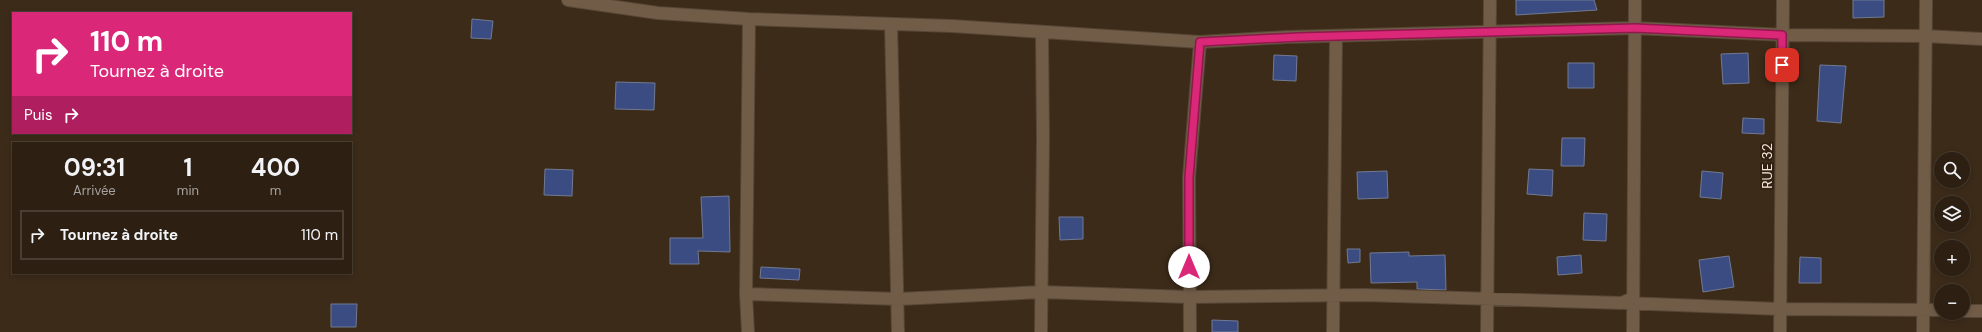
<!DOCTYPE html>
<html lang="fr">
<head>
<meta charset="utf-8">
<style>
	body { margin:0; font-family:"DM Sans",sans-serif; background:#392d21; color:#f1f3f6; height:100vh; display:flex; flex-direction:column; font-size:15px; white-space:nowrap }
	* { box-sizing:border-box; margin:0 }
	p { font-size:13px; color:#a7a3a0 }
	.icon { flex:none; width:22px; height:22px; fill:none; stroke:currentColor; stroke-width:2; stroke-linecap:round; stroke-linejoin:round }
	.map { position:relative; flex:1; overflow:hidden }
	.side { position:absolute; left:12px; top:142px; width:340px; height:132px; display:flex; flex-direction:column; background:#2d2013; border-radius:0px; box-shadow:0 2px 6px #0003,0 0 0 1px #483e33 }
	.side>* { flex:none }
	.top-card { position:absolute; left:12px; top:12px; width:340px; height:122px; border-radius:0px; box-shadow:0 2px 6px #0003,0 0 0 1px #483e33; background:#db2777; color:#fff; overflow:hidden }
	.fabs { position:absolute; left:1934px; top:152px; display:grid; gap:8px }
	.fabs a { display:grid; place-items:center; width:36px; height:36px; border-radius:50%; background:#2d2013; box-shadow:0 2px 6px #0003,0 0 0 1px #483e33; font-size:20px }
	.pin { position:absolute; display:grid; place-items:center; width:34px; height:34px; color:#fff; margin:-17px; border-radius:8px; box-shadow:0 2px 6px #0006 }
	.me { position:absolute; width:44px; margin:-22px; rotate:0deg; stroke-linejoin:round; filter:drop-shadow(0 0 3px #0008) }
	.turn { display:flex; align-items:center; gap:14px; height:84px; padding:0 12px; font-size:18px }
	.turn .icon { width:52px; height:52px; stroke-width:2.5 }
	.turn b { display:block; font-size:28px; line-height:34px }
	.then { display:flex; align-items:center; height:38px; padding:0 12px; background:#0003; gap:8px; font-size:15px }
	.eta { display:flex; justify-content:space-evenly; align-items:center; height:68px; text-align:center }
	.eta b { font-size:24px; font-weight:700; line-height:28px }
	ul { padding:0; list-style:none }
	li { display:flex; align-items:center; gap:12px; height:50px; margin:0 8px 6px; padding:0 4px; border:2px solid #483e33; border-radius:0px }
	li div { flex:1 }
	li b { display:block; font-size:15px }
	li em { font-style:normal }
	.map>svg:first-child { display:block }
</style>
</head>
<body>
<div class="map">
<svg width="1982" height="332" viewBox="0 0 1982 332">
	<rect width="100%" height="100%" fill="#3c2b19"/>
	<path fill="#3b4c82" stroke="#717a92" d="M1516,0H1594L1597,10L1516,15Z
		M1853,0H1884V17L1853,18Z
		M472,19L493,21L491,39L471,38Z
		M1748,53L1749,83L1723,84L1721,54Z
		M1274,55L1297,56L1296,81L1273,80Z
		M1568,63H1594V88H1568Z
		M1820,65L1846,66L1841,123L1817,121Z
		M616,82L655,83L654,110L615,109Z
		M1743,118L1764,119V134L1742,133Z
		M1562,138H1585L1584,166H1561Z
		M545,169L573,170L572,196L544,195Z
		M1529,169L1553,170L1552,196L1527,194Z
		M1387,171L1388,198L1358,199L1357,172Z
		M1702,171L1723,173L1721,199L1700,197Z
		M729,196L730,252L698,251L699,264H670V238H703L701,197Z
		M1584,213L1607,214L1606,241L1583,240Z
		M1059,217H1083V239L1060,240Z
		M1347,249H1360V262L1348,263Z
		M1409,252V256L1445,255L1446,290L1417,289V282L1371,283L1370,253Z
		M1581,255L1582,273L1558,275L1557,257Z
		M1729,256L1734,287L1703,292L1699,260Z
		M1800,257L1821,258V283H1799Z
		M761,267L800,269L799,280L760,278Z
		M331,304H357L356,327H331Z
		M1212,320L1238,321V332H1212Z"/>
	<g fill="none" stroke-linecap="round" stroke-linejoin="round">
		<defs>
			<path id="street" d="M568,0L658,13L749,19L952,26L1200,42L1287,37L1635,28L1783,35L1925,36L1982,39
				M891,24L898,332
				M746,294L749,19
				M1625,303L1781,309L1941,310
				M1963,311H1982
				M748,332L746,294L899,299L1041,292L1189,297L1364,295L1622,303L1632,298
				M1041,332L1043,139L1042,33
				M1190,332L1189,177L1200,42
				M1333,332L1336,36
				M1487,332L1490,0
				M1633,332L1635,0
				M1780,332L1783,0
				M1923,332L1926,0"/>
		</defs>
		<use href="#street" stroke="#564635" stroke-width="14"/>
		<use href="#street" stroke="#715c47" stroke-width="12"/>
	</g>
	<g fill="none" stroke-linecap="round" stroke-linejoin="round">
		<defs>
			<path id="route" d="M1189,267V177L1200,42L1299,37L1635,28L1782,35V65"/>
		</defs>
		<use href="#route" stroke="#8e194d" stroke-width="10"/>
		<use href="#route" stroke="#db2777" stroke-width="7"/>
	</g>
	<g text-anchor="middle" stroke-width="4" stroke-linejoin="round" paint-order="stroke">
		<g font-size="14" fill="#f6eadf" stroke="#322110">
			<text transform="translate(1767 166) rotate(-90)" y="5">RUE 32</text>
		</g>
	</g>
</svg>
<div class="fabs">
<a><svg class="icon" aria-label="search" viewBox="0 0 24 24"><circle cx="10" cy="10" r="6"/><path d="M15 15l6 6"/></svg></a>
<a><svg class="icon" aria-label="layers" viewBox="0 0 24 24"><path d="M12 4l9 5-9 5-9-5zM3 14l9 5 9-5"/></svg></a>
<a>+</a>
<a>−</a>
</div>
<div class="pin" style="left:1782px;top:65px;background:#d93025"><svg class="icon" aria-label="arrive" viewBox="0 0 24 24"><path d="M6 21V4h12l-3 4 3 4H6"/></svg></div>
<svg class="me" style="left:1189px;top:267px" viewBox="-20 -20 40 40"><circle r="19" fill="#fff"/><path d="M0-13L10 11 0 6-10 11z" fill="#db2777"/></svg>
<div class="top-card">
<div class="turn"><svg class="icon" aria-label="right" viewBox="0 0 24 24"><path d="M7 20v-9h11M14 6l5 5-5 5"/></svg><div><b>110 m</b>Tournez à droite</div></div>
<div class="then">Puis<svg class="icon" aria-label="right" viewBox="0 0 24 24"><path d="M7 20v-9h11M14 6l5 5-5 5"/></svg></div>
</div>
<section class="side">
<div class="eta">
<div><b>09:31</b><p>Arrivée</p></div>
<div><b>1</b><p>min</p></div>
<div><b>400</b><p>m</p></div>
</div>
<ul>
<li><svg class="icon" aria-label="right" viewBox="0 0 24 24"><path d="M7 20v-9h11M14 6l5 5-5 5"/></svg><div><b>Tournez à droite</b></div><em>110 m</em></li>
</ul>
</section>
</div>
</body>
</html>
